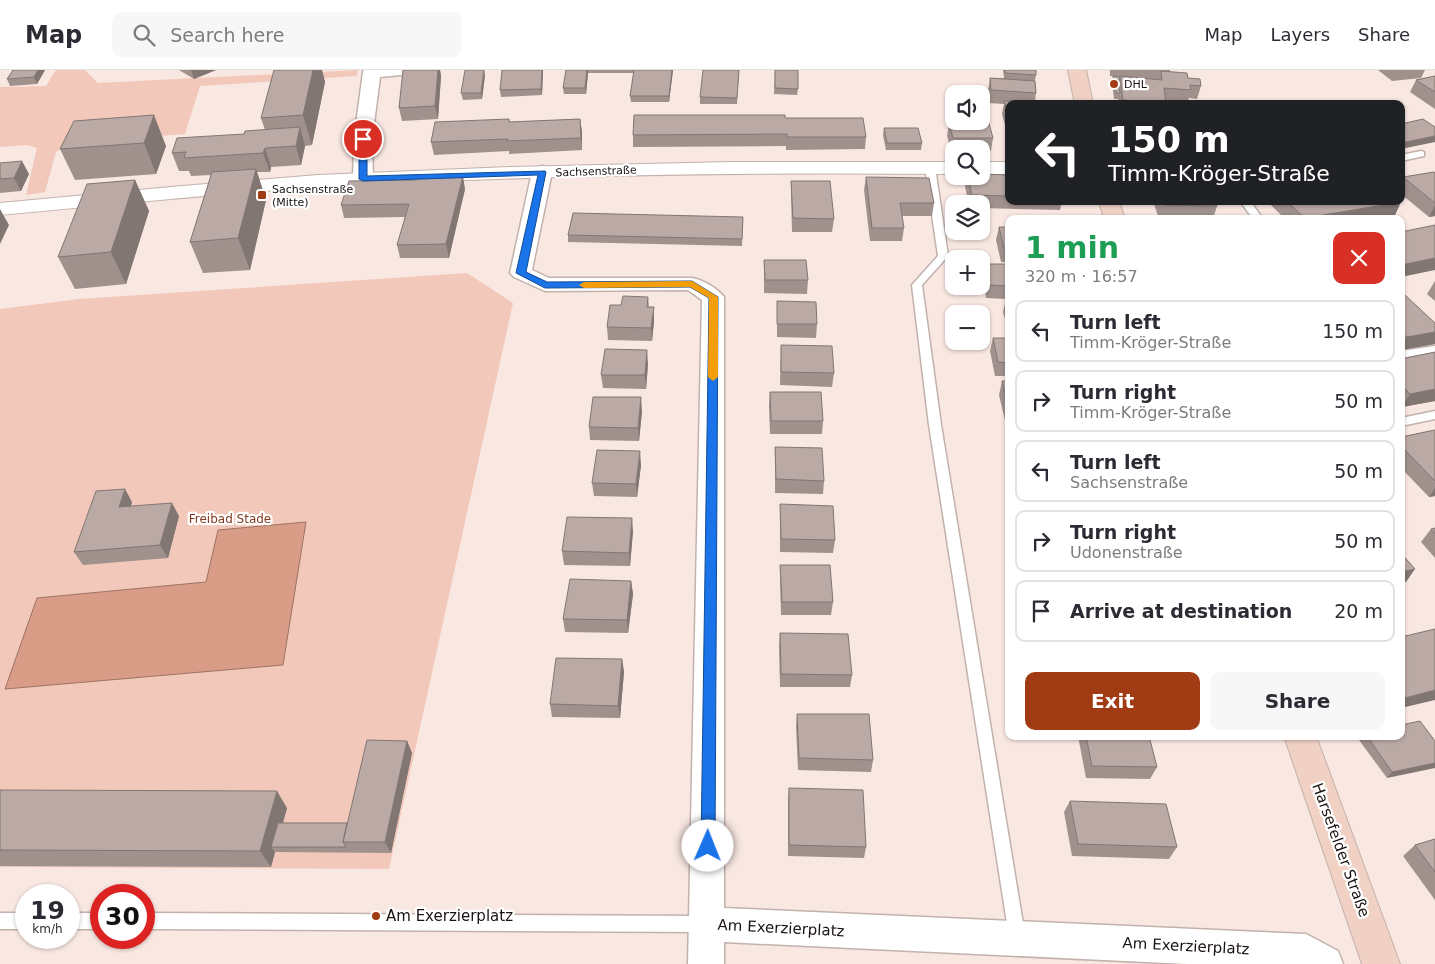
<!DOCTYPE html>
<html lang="en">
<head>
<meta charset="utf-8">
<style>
	body { margin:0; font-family:"DejaVu Sans",sans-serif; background:#f7f7f7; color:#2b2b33; height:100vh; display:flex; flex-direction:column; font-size:19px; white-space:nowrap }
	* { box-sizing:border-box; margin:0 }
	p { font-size:16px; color:#7c7c81 }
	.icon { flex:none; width:28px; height:28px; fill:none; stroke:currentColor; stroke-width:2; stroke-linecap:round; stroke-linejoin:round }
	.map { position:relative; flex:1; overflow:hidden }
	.sheet { position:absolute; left:1005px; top:145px; width:400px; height:525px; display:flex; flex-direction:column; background:#fff; border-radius:10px; box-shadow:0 1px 4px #0004 }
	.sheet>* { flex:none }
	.hud { position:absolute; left:1005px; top:30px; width:400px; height:105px; border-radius:10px; box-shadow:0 1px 4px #0004; background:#202124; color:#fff; overflow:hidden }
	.fabs { position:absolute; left:945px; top:15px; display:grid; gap:10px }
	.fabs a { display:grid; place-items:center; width:45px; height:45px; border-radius:10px; background:#fff; box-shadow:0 1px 4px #0004; font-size:25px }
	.speed { position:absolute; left:15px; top:814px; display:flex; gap:10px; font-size:25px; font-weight:700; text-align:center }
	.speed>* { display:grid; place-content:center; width:65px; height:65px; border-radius:50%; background:#fff; box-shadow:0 1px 4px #0004; line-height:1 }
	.speed small { font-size:12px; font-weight:400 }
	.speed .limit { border:8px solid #d22; background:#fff; color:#111 }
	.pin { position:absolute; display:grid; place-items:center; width:42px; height:42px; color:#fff; margin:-21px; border:2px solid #fff; border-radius:50%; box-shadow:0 1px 5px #0007 }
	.me { position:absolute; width:55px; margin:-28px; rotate:1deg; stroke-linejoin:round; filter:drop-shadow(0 0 4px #0008) }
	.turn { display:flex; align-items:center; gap:18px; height:105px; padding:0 20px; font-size:22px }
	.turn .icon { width:65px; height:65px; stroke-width:2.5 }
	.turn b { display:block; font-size:35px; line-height:42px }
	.round { display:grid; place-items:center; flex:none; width:52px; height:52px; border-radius:10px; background:#f7f7f7 }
	.head { display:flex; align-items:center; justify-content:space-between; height:85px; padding:0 20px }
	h1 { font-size:30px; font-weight:800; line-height:38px; color:#1e9e55 }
	.cta { display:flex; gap:10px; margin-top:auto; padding:10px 20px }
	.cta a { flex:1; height:58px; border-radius:10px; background:#a13b13; color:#fff; font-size:20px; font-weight:800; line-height:58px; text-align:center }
	.cta a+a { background:#f7f7f7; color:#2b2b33 }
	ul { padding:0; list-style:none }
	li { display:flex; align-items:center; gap:15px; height:62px; margin:0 10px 8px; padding:0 10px; border:2px solid #e1e1e2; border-radius:10px }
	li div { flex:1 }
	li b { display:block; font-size:19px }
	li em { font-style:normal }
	header { display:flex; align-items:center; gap:30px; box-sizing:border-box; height:70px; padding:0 25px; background:#fff; border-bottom:1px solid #e1e1e2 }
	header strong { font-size:24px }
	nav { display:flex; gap:28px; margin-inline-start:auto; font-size:18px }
	.search { width:350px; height:45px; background:#f7f7f7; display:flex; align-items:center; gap:12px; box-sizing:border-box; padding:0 18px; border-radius:10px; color:#7c7c81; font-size:19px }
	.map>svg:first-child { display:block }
</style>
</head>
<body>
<header>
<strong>Map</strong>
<div class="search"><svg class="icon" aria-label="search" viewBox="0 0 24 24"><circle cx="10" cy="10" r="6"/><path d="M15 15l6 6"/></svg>Search here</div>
<nav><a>Map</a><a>Layers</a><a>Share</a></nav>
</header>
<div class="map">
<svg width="1435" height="894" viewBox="0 0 1435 894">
	<rect width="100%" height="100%" fill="#f9e7e1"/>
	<path fill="#f2c8ba" d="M56,0H85L98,13L358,0L357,6L200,16L185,64L71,73L56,82L45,122L26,125L37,78L27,75L0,77V17L46,16Z
		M467,203L513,233L389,799L0,797V239L79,229Z"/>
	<path fill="#d89c87" stroke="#9e7363" d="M306,452L283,595L5,619L37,528L206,512L218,460Z"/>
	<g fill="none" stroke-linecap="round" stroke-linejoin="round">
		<defs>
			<path id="service" d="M1421,81L1424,82V86L1401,91V85Z
				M930,94L935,97L948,186L922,215L941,355L1025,866L1023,872L1017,874L1011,872L1009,866L929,355L912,215L938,186L925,97Z
				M1240,131H1250L1263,149H1253Z
				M1435,276V282L1401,288V281Z
				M1435,341V349L1401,356V348Z
				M0,843H26V859H0Z
				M69,843H101V859H69Z
				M144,843L705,846L711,848L713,854L711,860L705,862L144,859Z"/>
			<path id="minor" d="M413,0L411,4L380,7L372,69L373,109L370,113L363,115L356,113L353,109L354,69L363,2L364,0Z
				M542,96L549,98L552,102L532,200L549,208H692C703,210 717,218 724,227V838L1306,864L1338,881L1343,894H1187L724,872V894H688L702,230L688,220L545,221L514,207L510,203L532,102L535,98Z"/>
			<path id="tertiary" d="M732,92H954V104C743,102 531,105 320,117C213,124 107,135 0,145V133L182,116L318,105L511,97Z
				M981,92H1009V104H981Z"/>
			<path id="secondary" d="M1068,0H1086L1093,34H1075Z
				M1099,131H1119L1125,149H1104Z
				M1284,666H1316L1400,894H1362Z"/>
		</defs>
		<use href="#service" stroke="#c2b2ac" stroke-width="3"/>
		<use href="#minor" stroke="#c2b2ac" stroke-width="3"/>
		<use href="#tertiary" stroke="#c2b2ac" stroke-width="2"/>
		<use href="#secondary" stroke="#c2b2ac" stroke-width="2"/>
		<use href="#service" fill="#fff" fill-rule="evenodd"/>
		<use href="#minor" fill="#fff" fill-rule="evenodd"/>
		<use href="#tertiary" fill="#fff" fill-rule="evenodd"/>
		<use href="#secondary" fill="#f2d1c5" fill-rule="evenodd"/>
	</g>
	<path fill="#a0918d" d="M13,0H45L37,14L10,16L7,9Z
		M179,0H216L194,9Z
		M274,0H322L325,12L312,75L305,76L301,95L271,97L270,102H257L266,130L250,200L203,203L190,172L211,105L191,106L189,101H179L172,83L265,60L261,48Z
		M403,0H440L441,6L438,49L402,51L399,38Z
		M543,0L542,25L501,27L500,20Z
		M566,0H673L669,32H631L630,26L634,3H588L586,24H564L563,18Z
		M739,0L737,34H700V27Z
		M775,0L798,19L797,25L774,24Z
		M1003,0H1036V5L1035,10L1036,23L1035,31L1009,34V69L1002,44L1004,34L988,33V20L990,8H1004Z
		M1110,0H1170V2L1188,8L1201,16L1197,29L1189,28L1187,33L1166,31V34H1118V29H1114L1112,13L1113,6H1110Z
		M1378,0H1425L1421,8L1392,11Z
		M485,5L482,29L463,30L461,23Z
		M1435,6V39L1410,22L1416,10Z
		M785,48L866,67L865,79L786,80V76L633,77V65Z
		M954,48V51H981L993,68L991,81H981V79H954V80H951L947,66L949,53H953Z
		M509,49L510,52L580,49L582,62V80L509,84V81L434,85L431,72Z
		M74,51L166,76L156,104L75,110L60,79Z
		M884,58L922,73L921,80H886L883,65Z
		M0,93L29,104L21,121L0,123Z
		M1435,103V146L1429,147L1401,124V110L1403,107Z
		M1009,105V131H1062L1060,140L981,138V134H969L965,117L967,106Z
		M866,107L934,133L932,146H902L904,158L902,171H870L864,120Z
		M135,110L149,141L126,214L75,219L58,187Z
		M791,111L834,149L832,162H792L791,124Z
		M465,119L449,188H400L397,175L405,147L344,148L341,135Z
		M1153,131H1215L1217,136L1213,149H1159Z
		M1272,131H1401L1395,145L1371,149H1285L1271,135Z
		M743,147L742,176L568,172V165Z
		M999,157H1009V192H1001L996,170Z
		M764,190L808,210L807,224L764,223Z
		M985,194H1009V263L1003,242L1006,229L986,228L983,207Z
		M1435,211V231L1427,224Z
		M1401,226L1435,274L1401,280Z
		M648,227L649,237L654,251L652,271L608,270L607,257L621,235Z
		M777,231L817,254L816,268L777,267Z
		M993,268H1009V306H995L990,281Z
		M781,275L834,303L832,317L780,315Z
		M1401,289L1435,331L1402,337L1401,336Z
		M648,294L646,319L603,318L601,305Z
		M1002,311H1009V363H1008L999,325Z
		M770,322L823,351L822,364H770L769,335Z
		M642,341L639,371L590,370L589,357Z
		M1435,360V426L1429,427L1401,398V367Z
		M775,377L824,411L823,424L775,423Z
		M641,395L637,427L594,426L592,413Z
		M132,432L131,436L179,446L168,488L83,495L74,482Z
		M780,434L835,470L833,483L780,482Z
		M1435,458V488L1421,472L1431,459Z
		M633,461L630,496L564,495L562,481Z
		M780,495L833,532L831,545H781L780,508Z
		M631,511L633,524L628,563L565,562L563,549Z
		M780,563L852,605L850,617H780L779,576Z
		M622,589L624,602L620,648L552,647L550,634Z
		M797,644L873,690L871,702L798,700L796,656Z
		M1078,666H1149L1157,697L1150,709L1086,708Z
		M1362,666H1401L1435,671L1387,708L1359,670Z
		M407,671L412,683L391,783L275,782L271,797L0,796V720L287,738L283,753H347Z
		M789,718L866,777L864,788L788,786V729Z
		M1070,731L1177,777L1169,789L1072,786L1064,742Z
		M1435,769V830L1403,786L1415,775Z"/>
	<path fill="#827673" d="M38,0H45L37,14L34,7Z
		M191,0H216L194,9Z
		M313,0H322L325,12L312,75L303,45Z
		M438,0H440L441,6L438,49L435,36Z
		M484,0L485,5L482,29L481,23Z
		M542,0H543L542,25L541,19Z
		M587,0H588V3L586,24L585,18Z
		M672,0H673L669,32V26Z
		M154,45L166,76L156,104L144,73Z
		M580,49L582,62V80L581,68Z
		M300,57L305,76L301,95L296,76Z
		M1435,66V72L1401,79V73Z
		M265,78L271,97L270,102L263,83Z
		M22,91L29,104L21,121L14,108Z
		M256,99L266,130L250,200L238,168Z
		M463,106L465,119L449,188L446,174Z
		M135,110L149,141L126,214L111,182Z
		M1401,132L1395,145L1371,149H1304Z
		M1435,135V146L1429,147Z
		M0,139L9,155L0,174Z
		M1435,188V200L1401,207V195Z
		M654,237V251L652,271L651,258Z
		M1435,262V274L1401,280V276L1407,267Z
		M647,280L648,294L646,319L645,305Z
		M1435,319V331L1402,337L1410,324Z
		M641,327L642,341L639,371L638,358Z
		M640,381L641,395L637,427L636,414Z
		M1435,418V426L1429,427Z
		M125,419L132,432L127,451L119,437Z
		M172,433L179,446L168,488L160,475Z
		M632,448L633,461L630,496L629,483Z
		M1415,499L1406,512L1401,513V502Z
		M631,511L633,524L628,563L627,550Z
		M622,589L624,602L620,648L618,636Z
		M1435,620V630L1401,638V629Z
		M407,671L412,683L391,783L385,772Z
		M1435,693V698L1387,708L1392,702Z
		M277,721L287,738L276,777H271L275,782L271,797L260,781Z"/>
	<path fill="#baa9a4" stroke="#827673" d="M13,0H38L34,7L7,9Z
		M274,0H313L303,45L261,48Z
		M403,0H438L435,36L399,38Z
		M465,0H484L481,23H461Z
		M502,0H542L541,19L500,20Z
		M566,0H587L585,18H563Z
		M634,0H672L669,26H630Z
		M703,0H739L737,28L700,27Z
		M775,0H798V19L775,18Z
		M1005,0H1036V5L1005,3Z
		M1161,1L1187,3L1188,8L1200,9L1201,16L1190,15L1191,20L1164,18L1166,34L1123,30L1120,6L1162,10Z
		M1113,6L1120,7L1118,13L1120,23H1116Z
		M1435,6V22L1416,10Z
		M990,8L1035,11L1036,23L991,20Z
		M1004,31H1041L1042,34H1009V46Z
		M981,42H986L993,68H953L949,53H958L957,51H981Z
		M154,45L144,73L60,79L74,51Z
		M634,45H785V48H863L866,67H787V64L633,65Z
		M509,49V52L580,49L581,68L507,71L508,69L431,72L435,52Z
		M1423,49L1435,57V66L1401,73V54Z
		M300,57L296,76L265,78L263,83L184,88L186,82L172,83L177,68L244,64L245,61Z
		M884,58H918L922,73H887Z
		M22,91L14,108L0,109V93Z
		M256,99L238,168L190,172L212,102Z
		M1434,102L1435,103V133L1403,107Z
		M981,104L1009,105V126L972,125L968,106H981Z
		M463,106L446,174L397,175L409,134L341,135L349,111L416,110L417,107Z
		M866,107L929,108L934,133H900L904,158H872Z
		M135,110L111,182L58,187L87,114Z
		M791,111H830L834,149L793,148Z
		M1162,131H1215L1217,136L1164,135Z
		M1286,131H1401V132L1305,148Z
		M573,143L743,147L742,169L568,165Z
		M1435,155V188L1401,195V162Z
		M999,157H1009V179L1004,178Z
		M764,190H806L808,210H765Z
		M985,194H1009V216L989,215Z
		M1405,225L1435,253V262L1407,267L1401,262V226Z
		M623,226L648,227L647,237H654L651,258L607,257L610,235H621Z
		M1006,229H1009V238Z
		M777,231L816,232L817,254H777Z
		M993,268H1009V293L998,292Z
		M781,275L832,276L834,303L781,302Z
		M605,279L647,280L645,305H601Z
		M1435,282V319L1410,324L1401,315V289Z
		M1002,311H1009V339Z
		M770,322H821L823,351H771Z
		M593,327H641L638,358L589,357Z
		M1435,360V411L1401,376V367Z
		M775,377L822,378L824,411L776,409Z
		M597,380L640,381L636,414L592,413Z
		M125,419L119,437L172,433L160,475L74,482L96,421Z
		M780,434L833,436L835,470L781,469Z
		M567,447L632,448L629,483L562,481Z
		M1435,458V464L1431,459Z
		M1401,483L1415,499L1401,502Z
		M780,495H830L833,532H782Z
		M570,509L631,511L627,550L563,549Z
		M1435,559V620L1401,629V567Z
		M780,563L848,564L852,605L781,604Z
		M556,588L622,589L618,636L550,634Z
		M797,644H869L873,690L799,688Z
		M1420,651L1435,671V693L1392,702L1367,666H1401V655Z
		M1086,666H1149L1157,697L1092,696Z
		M367,670L407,671L385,772H343Z
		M789,718L863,720L866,777L789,775Z
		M0,720L277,721L260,781L0,780Z
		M1070,731L1166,734L1177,777L1078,774Z
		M278,753H347L343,772L346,777H271Z
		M1435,769V802L1415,775Z"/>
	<path fill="#1a73e8" stroke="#114b97" d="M363,66L367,69V106L545,101L546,102L526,202L547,212L692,211L718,227L715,776L713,781L708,783L703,781L701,776L709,228L690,217L545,218L516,203L538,105L363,111L359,109V69Z"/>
	<path fill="#f59e0b" d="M692,211L718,227V307L713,311L708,307L709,228L690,217L584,218L579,215L584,212Z"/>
	<g fill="#a13b13" stroke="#fff" stroke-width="2">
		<circle cx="1114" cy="14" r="5"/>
		<rect x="257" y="120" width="10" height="10" rx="2.5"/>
		<circle cx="376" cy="846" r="5"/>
	</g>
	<g text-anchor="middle" stroke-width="4.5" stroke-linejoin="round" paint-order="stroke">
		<g font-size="11" fill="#181210" stroke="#fff" text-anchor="start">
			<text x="1124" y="18">DHL</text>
			<text x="272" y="123">Sachsenstraße<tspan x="272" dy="13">(Mitte)</tspan></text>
		</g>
		<g font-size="11" fill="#181210" stroke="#fff">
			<text transform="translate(596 101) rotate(-2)" y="4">Sachsenstraße</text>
		</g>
		<g font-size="12" fill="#833a20" stroke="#fff">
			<text x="230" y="453">Freibad Stade</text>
		</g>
		<g font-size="15" fill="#181210" stroke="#fff">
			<text transform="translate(1341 780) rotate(70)" y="5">Harsefelder Straße</text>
			<text transform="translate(781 858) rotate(3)" y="5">Am Exerzierplatz</text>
			<text transform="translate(1186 876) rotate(3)" y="5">Am Exerzierplatz</text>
		</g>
		<g font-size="15" fill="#181210" stroke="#fff" text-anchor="start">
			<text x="386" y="851">Am Exerzierplatz</text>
		</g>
	</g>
</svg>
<div class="fabs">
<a><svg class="icon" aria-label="sound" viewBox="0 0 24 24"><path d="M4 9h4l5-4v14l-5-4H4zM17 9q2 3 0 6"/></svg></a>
<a><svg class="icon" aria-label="search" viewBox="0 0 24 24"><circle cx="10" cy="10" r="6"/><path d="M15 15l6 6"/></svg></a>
<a><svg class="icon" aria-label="layers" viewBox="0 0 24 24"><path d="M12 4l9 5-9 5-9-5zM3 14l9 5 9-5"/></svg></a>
<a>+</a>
<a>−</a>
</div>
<div class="speed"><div>19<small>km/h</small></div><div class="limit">30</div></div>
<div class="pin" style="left:363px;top:69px;background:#d93025"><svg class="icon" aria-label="arrive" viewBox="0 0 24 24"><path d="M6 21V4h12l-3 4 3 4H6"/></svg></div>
<svg class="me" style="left:708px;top:776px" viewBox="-20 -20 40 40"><circle r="19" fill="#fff"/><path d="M0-13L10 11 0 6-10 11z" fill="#1a73e8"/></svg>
<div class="hud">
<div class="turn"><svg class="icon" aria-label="left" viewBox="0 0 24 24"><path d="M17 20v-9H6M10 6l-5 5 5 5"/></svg><div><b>150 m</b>Timm-Kröger-Straße</div></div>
</div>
<section class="sheet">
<div class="head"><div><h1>1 min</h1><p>320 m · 16:57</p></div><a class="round" style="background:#d93025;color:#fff"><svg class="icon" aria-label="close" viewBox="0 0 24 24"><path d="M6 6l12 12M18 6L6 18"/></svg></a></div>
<ul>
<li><svg class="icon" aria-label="left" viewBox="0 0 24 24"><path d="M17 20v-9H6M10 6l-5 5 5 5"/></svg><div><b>Turn left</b><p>Timm-Kröger-Straße</p></div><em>150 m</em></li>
<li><svg class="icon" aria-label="right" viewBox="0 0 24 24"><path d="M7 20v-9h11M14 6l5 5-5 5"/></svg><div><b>Turn right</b><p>Timm-Kröger-Straße</p></div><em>50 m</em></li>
<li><svg class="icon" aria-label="left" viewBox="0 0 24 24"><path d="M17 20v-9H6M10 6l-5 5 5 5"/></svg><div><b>Turn left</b><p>Sachsenstraße</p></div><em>50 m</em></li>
<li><svg class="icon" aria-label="right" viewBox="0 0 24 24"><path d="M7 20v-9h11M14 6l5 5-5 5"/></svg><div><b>Turn right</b><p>Udonenstraße</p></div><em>50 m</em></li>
<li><svg class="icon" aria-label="arrive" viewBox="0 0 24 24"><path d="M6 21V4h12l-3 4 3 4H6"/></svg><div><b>Arrive at destination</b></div><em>20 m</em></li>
</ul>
<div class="cta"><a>Exit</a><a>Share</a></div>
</section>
</div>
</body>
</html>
